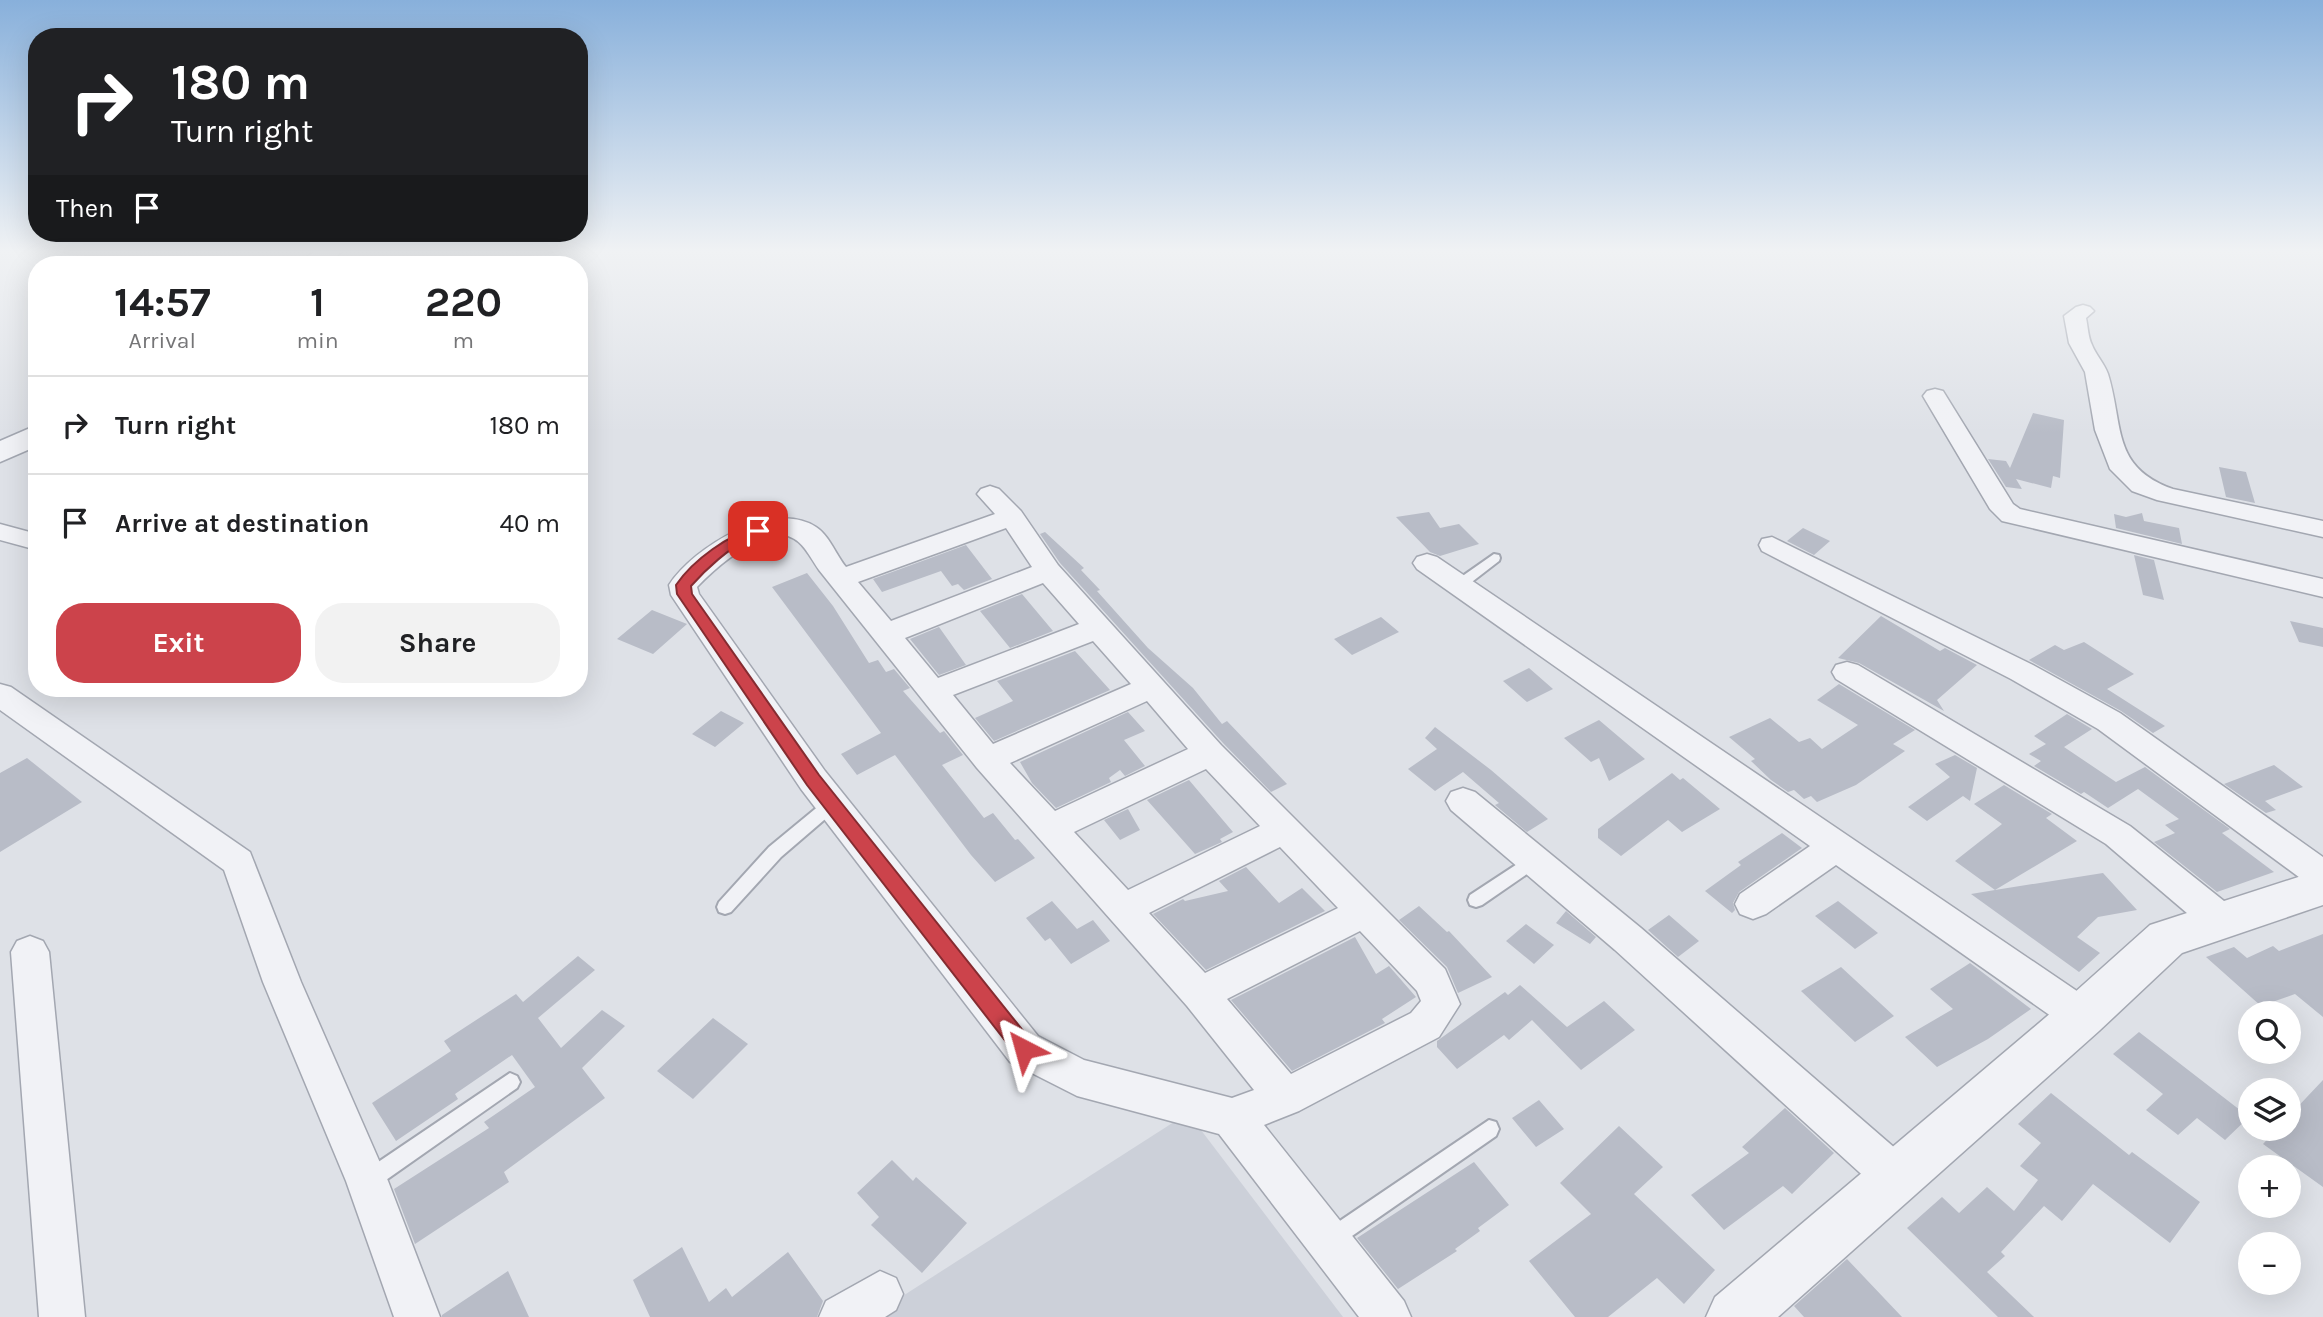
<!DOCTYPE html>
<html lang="en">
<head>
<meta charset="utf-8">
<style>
	body { margin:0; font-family:Karla,sans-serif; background:#f2f2f2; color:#202124; height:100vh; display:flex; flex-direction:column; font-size:26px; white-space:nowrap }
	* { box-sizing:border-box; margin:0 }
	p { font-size:23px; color:#757577 }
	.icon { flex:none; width:38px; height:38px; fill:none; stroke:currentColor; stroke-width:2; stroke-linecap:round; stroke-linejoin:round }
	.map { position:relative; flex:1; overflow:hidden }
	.details { position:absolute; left:28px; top:256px; width:560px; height:441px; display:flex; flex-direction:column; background:#fff; border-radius:28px; box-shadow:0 7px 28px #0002 }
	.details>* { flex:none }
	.guide { position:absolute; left:28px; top:28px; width:560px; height:214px; border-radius:28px; box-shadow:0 7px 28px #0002; background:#202124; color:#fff; overflow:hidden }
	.controls { position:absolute; left:2238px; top:1001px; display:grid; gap:14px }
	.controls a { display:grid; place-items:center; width:63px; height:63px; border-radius:50%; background:#fff; box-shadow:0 7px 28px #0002; font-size:35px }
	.pin { position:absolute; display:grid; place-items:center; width:60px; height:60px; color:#fff; margin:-30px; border-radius:14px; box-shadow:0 4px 10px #0006 }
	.me { position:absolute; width:77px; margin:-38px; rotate:321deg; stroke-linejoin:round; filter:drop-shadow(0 0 5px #0008) }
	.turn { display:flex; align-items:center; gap:24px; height:147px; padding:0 28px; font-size:32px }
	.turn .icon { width:91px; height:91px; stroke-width:2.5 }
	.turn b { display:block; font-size:49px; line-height:60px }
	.then { display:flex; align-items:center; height:66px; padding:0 28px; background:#0003; gap:14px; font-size:26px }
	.eta { display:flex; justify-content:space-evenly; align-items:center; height:119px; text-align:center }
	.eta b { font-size:42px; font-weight:700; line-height:49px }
	.primary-button { display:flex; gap:14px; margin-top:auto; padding:14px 28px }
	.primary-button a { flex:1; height:80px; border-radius:28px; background:#cc434b; color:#fff; font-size:28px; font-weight:700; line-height:80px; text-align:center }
	.primary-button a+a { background:#f2f2f2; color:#202124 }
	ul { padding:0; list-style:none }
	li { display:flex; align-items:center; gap:21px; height:98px; padding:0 28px; border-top:2px solid #e0e0e0 }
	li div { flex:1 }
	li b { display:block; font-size:26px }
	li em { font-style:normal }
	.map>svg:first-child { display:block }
</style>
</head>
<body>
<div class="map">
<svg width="2323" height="1317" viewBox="0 0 2323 1317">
	<rect width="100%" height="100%" fill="#dee1e7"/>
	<path fill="#ccd0d9" d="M1188,1113L1343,1317H870Z"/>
	<path fill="#b8bcc7" d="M2033,413L2064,420L2060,478L2053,476L2051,488L2016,479L2022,489L2006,487L1988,459L2006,461L2010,468Z
		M2219,467L2246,472L2255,503L2226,497Z
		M1429,512L1440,528L1459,524L1479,544L1440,556L1430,552L1396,517Z
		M2142,513L2144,521L2179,528L2182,544L2116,528L2114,514L2126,517Z
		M1803,528L1830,541L1814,555L1787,541Z
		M1045,532L1084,568L1081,570L1100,590L1097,591L1148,648L1193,688L1222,724L1227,721L1287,784L1271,792L1223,743L1060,563L1040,534Z
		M966,545L992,579L964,590L958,584L952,586L941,571L882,592L873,579Z
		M2134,555L2154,560L2164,600L2143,595Z
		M807,573L833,606L869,663L878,660L886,672L894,669L910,688L903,691L940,733L944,731L963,755L942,765L984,818L993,813L1015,840L1018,839L1035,858L995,882L971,855L895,755L857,775L841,754L881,733L772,587Z
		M1022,594L1053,631L1010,648L980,611Z
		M652,610L687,624L653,654L617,639Z
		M1881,616L1940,651L1945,648L1977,665L1937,700L1944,711L1859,663L1838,658Z
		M1381,617L1399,632L1352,655L1334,639Z
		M2290,621L2323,628V647L2299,642Z
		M939,627L966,665L939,675L910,639Z
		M2084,642L2134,674L2107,689L2165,726L2153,733L2121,711L2029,660L2055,645L2064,650Z
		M1075,651L1110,690L994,741L975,718L1013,701L997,681Z
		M1529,668L1553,689L1527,702L1503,681Z
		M1839,684L1915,730L1893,744L1905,751L1856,785L1817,802L1811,796L1804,799L1794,790L1788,792L1771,780L1751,761L1755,759L1729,737L1770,718L1799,742L1810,738L1822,749L1858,725L1817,700Z
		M721,711L744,723L715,747L692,734Z
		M1128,712L1145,731L1124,740L1145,766L1125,776L1120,770L1109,778L1111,782L1056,808L1032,783L1020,762Z
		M2067,714L2092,729L2064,747L2116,782L2145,767L2230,829L2222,833L2274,872L2217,892L2154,842L2175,833L2165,825L2179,819L2138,789L2108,808L2084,792L2081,794L2034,766L2041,761L2029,754L2046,744L2034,736Z
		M1599,720L1645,759L1609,781L1599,758L1591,762L1564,738Z
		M1435,727L1491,770L1548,819L1527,832L1495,805L1499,803L1463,772L1435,791L1408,769L1437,749L1425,738Z
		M1955,755L1977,768L1970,801L1963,796L1927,821L1908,807L1950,777L1935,764Z
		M27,758L82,802L0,852V773Z
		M2274,765L2303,787L2265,801L2276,810L2266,813L2224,784Z
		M1672,773L1680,780L1683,778L1720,809L1682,832L1668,820L1621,856L1598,838V829Z
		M1189,780L1233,832L1220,839L1222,842L1195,854L1147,800Z
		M2004,785L2052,814L2046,818L2077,841L1995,890L2103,873L2137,910L2098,917L2077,937L2100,953L2079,972L1971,894L1995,890L1955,861L2002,824L1974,804Z
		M1128,809L1140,830L1120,840L1104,820Z
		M1782,833L1802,848L1739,892L1733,903L1735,910L1732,913L1705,891L1741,865L1738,862Z
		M1246,867L1279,903L1302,888L1325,911L1206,970L1153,914L1183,899L1185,901L1228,891L1219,881Z
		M1052,901L1077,929L1093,920L1110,941L1071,964L1050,938L1045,941L1026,918Z
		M1838,901L1878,933L1855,949L1815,916Z
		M1419,906L1447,932L1449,931L1492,977L1458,993L1447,967L1399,920Z
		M1566,911L1596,937L1590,944L1556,923Z
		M1669,915L1699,941L1678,957L1648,930Z
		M1526,924L1554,945L1534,964L1506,941Z
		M2323,934V1017L2295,994L2261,1006L2206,957L2234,947L2247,958L2273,946L2279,951Z
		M1355,937L1376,974L1389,966L1416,997L1382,1019L1385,1023L1292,1071L1231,1000Z
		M578,956L595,970L538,1018L561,1048L602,1010L625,1026L582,1068L605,1098L504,1172L509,1182L415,1244L394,1189L489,1128L484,1122L535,1087L512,1055L455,1094L458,1099L396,1141L372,1103L451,1051L444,1041L516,994L523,1002Z
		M1970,963L2031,1009L1988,1039L1937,1067L1905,1037L1953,1009L1930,989Z
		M1841,967L1894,1016L1855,1042L1801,991Z
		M1520,985L1567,1027L1604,1001L1635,1030L1581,1070L1532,1020L1509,1040L1504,1035L1457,1069L1437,1047V1041L1505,992L1508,995Z
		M713,1018L748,1044L693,1099L657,1071Z
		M2139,1032L2249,1117L2225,1140L2197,1118L2178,1135L2146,1110L2163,1094L2113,1054Z
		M2323,1080V1187L2263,1144L2277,1129H2289V1116Z
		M2051,1093L2129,1155L2132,1152L2200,1202L2170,1243L2093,1184L2062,1221L2044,1206L2001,1252L2005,1256L1987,1272L2034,1317H1998L1907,1228L1942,1197L1959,1213L1987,1187L2014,1211L2038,1180L2020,1166L2041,1143L2018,1124Z
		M1539,1100L1564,1129L1536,1147L1512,1118Z
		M1785,1108L1834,1153L1792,1194L1783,1186L1724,1230L1691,1195L1749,1153L1742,1147Z
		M1619,1126L1663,1167L1634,1194L1715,1270L1684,1304L1657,1278L1608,1317H1575L1529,1261L1591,1214L1560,1183Z
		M892,1160L913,1181L916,1177L967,1223L922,1273L871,1225L879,1217L857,1193Z
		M1474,1162L1509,1205L1478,1228L1480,1231L1455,1249L1457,1251L1398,1289L1357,1238Z
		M682,1247L709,1302L726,1288L732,1297L788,1252L823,1301L817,1317H650L633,1280Z
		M1847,1259L1902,1317H1804L1794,1306Z
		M508,1271L529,1317H442V1315Z"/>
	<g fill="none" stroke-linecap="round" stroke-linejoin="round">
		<defs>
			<path id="service" d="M1494,554L1499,555L1500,558L1499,561L1464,588H1454L1452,585L1454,582Z
				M832,798L838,800L840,804L838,808L781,857L731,912L725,914L719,912L717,907L719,902L769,847L826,800Z
				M1534,853L1540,855L1542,860L1540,865L1482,905L1476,907L1470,905L1468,900L1470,895Z
				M510,1073L517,1076L520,1082L517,1088L376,1187L369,1190L362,1187L359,1180L362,1173Z
				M1489,1120L1496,1122L1499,1129L1496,1136L1339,1245L1332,1248L1325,1245L1322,1238L1325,1231Z"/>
			<path id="minor" d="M2083,305L2090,307L2094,311L2086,318C2088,327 2088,337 2092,345C2096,355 2104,363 2108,374C2124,426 2111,467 2173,489L2323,521V537L2157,500L2132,491L2110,469L2095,430L2085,372L2069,343L2064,316L2076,307Z
				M1935,389L1943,391L2013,504L2020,509L2323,579V597L2002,521L1990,509L1923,396L1927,391Z
				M990,486L999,489L1021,511L1058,565L1221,745L1445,969L1460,1004L1439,1037L1299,1111L1264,1125L1404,1301L1411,1317H1359L1219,1134L1077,1096L1010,1062L801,789L671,595L669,585C694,547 772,499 816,527C829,535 836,555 846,567L995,514L977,494L981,489ZM1006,528L1032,567L891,621L858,582ZM776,534C801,535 806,551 819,570L977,768L1187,1006L1254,1090L1232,1098L1084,1060L1038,1036L825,771L699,594L697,587C719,564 746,543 776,534ZM1043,583L1079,624L938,678L905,638ZM1093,641L1131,684L993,744L953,695ZM1147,701L1188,749L1055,811L1010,763ZM1206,769L1260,826L1128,890L1074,832ZM1280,847L1338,908L1205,973L1149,913ZM1360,931L1417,991L1421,1001L1411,1013L1291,1074L1227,999Z
				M0,524L37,534V550L0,540Z
				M1772,537L2033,665L2120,713L2323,857V890L2311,886L2098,729L2011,679L1762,551L1759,545L1762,539Z
				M1427,554L1437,557L2096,1004L2101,1016L2096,1028L2082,1033L2068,1028L1836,865L1766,914L1753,919L1740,914L1735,904L1740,894L1810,846L1417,569L1413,563L1417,557Z
				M1847,662L1858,665L2130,826L2234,909L2239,920L2234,931L2221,935L2208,931L2106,844L1836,679L1832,672L1836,665Z
				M0,684L11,687L250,852L301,982L388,1181L440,1317H394L346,1181L263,982L224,870L0,710Z
				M1463,788L1475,792L1641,928L1911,1162L1917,1177L1911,1192L1896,1198L1881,1192L1615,950L1451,810L1446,801L1451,792Z
				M30,936L43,941L49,952L85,1317H39L11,952L17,941Z
				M880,1271L896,1278L903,1294L896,1310L885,1317H819L826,1301Z"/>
			<path id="tertiary" d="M317,249H345L327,264H299Z
				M37,425V446L0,462V441Z
				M2323,869V905L2182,953L2099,1031L1778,1317H1706L1715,1297L2065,1001L2150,925Z"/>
		</defs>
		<use href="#service" stroke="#a3a7b1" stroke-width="4"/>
		<use href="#minor" stroke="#a3a7b1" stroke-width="3"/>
		<use href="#tertiary" stroke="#a3a7b1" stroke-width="3"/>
		<use href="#service" fill="#f1f2f6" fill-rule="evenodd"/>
		<use href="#minor" fill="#f1f2f6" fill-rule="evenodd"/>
		<use href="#tertiary" fill="#f1f2f6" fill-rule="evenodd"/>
	</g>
	<linearGradient id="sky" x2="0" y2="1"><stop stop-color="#88b0db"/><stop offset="0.58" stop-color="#f0f2f4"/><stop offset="1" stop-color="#f0f2f4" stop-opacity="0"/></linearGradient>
	<rect width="2323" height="433" fill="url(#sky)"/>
	<path fill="#cc434b" stroke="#852c31" stroke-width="2" d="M758,527L765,531C760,536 756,536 750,538C729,548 706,569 691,586L692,594L819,775L1032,1042L1035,1049L1032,1056L1024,1059L1017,1056L807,785L677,594L676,585C693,560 729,534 758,527Z"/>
</svg>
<div class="controls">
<a><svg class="icon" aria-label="search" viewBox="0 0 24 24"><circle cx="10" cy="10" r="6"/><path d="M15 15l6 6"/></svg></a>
<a><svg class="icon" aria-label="layers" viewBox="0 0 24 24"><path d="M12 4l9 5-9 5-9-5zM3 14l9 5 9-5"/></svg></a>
<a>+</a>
<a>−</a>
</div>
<div class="pin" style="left:758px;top:531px;background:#d93025"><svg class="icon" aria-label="arrive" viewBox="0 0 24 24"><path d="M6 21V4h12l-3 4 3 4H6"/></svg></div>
<svg class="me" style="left:1024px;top:1049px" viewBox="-20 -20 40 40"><path d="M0-17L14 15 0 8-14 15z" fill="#cc434b" stroke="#fff" stroke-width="4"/></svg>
<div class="guide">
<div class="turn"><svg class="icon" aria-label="right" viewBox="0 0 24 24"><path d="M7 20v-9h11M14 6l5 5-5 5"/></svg><div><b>180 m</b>Turn right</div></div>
<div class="then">Then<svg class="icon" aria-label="arrive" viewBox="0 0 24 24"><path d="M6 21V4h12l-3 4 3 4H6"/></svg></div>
</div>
<section class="details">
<div class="eta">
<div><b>14:57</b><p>Arrival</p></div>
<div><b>1</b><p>min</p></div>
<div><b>220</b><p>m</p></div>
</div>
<ul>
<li><svg class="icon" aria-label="right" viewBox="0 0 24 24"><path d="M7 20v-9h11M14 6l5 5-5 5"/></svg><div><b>Turn right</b></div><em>180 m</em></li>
<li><svg class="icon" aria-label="arrive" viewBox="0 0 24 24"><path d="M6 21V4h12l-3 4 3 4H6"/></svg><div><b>Arrive at destination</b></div><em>40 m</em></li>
</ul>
<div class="primary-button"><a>Exit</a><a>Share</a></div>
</section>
</div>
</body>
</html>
